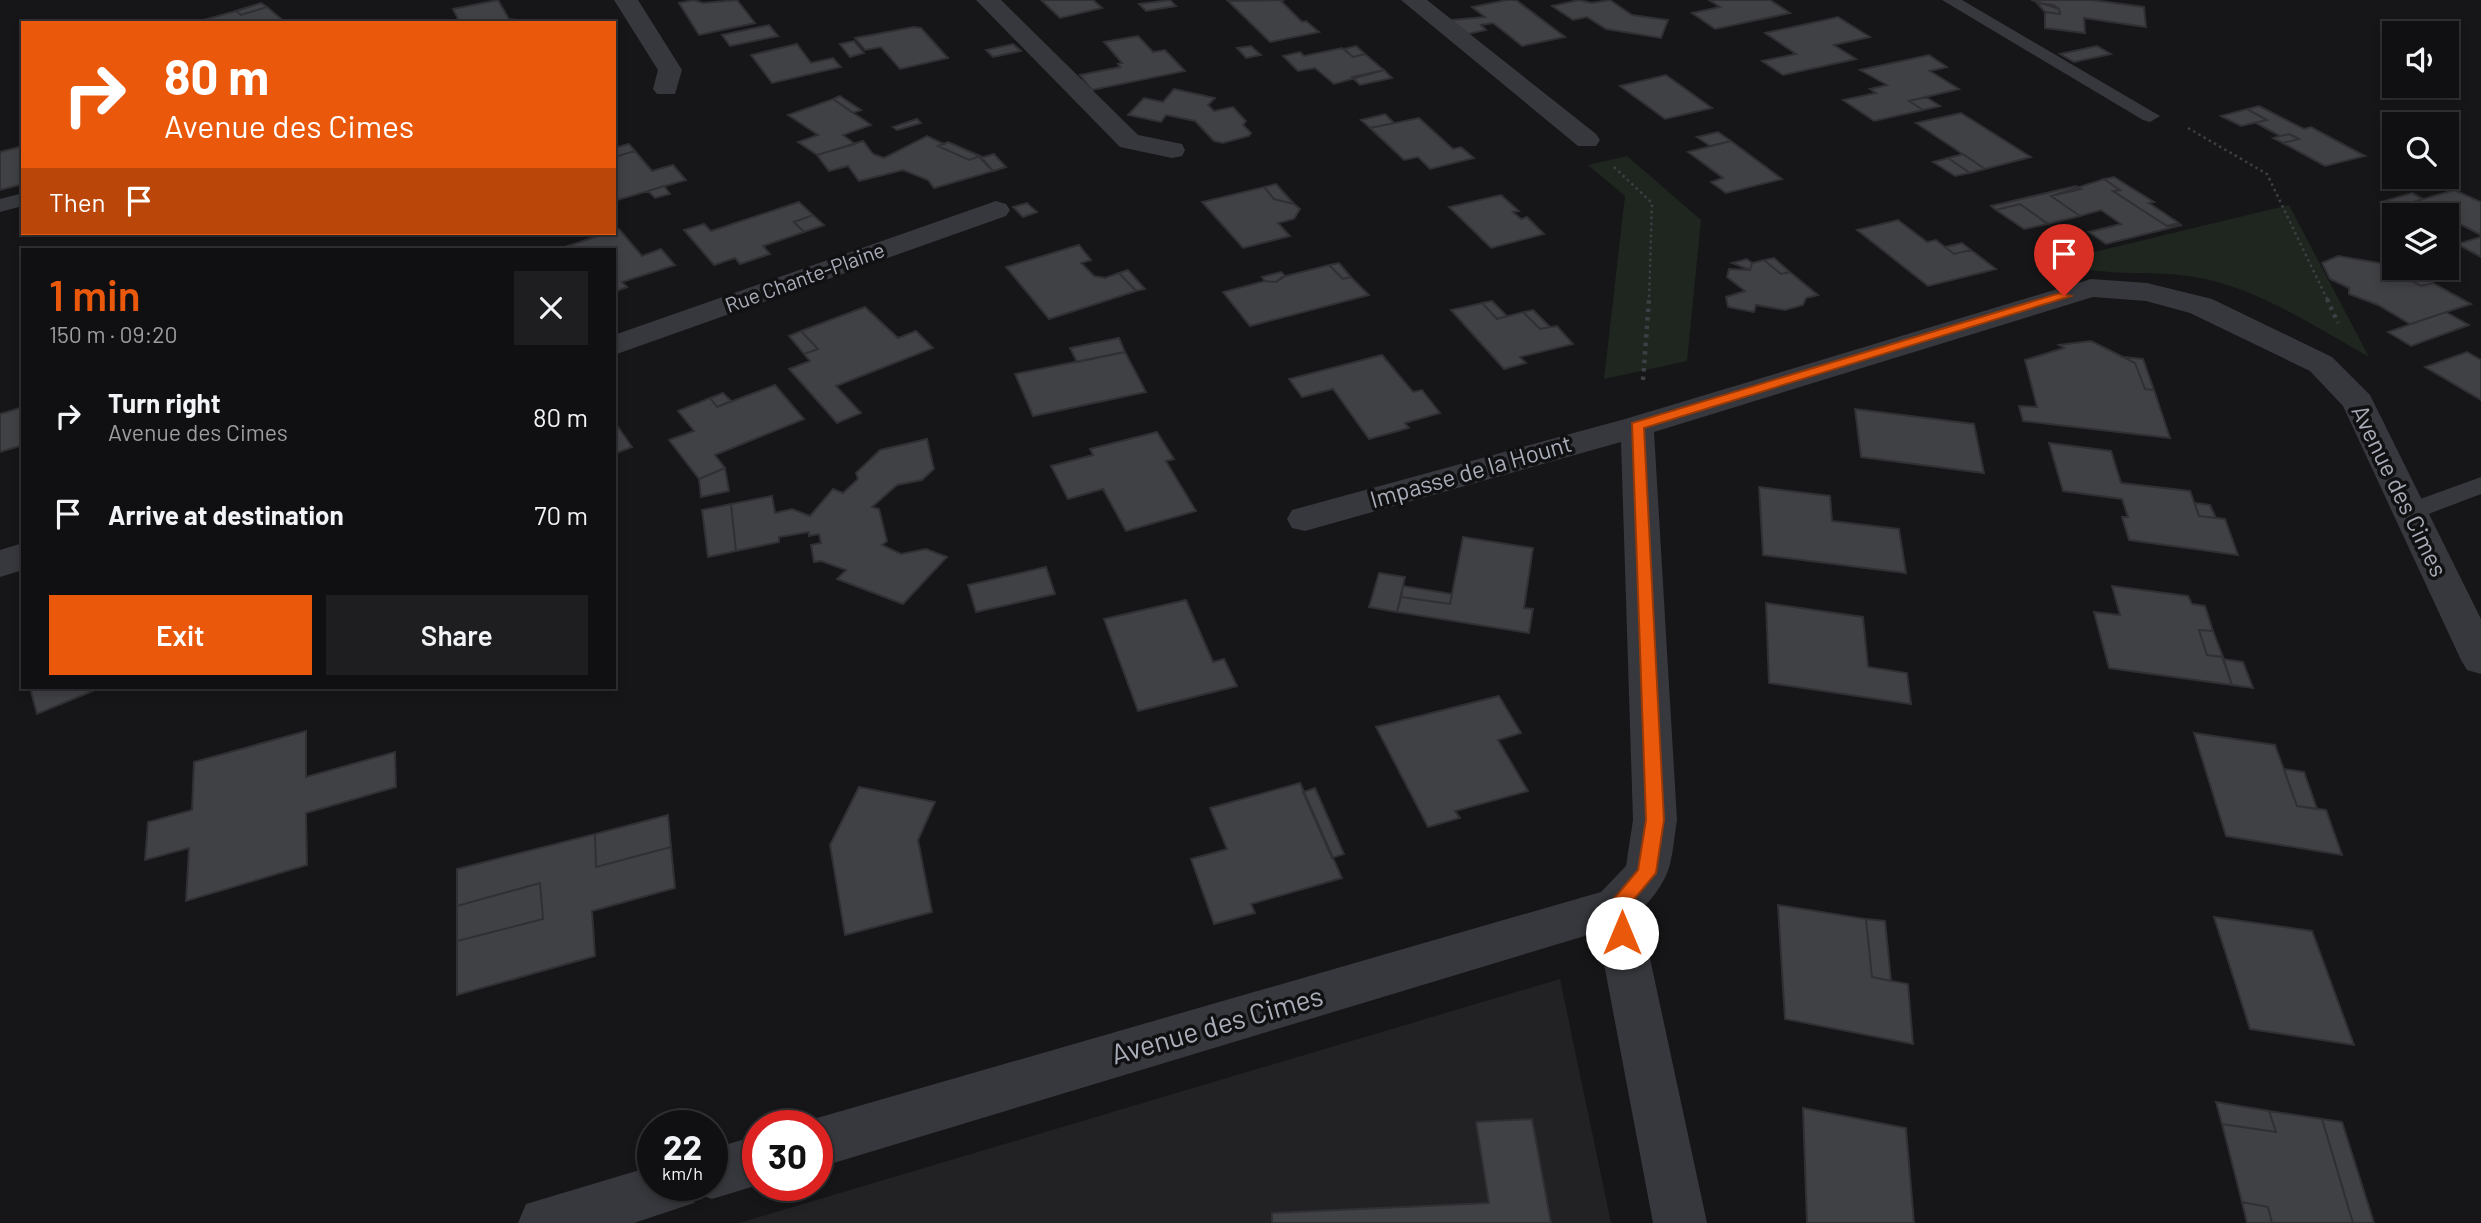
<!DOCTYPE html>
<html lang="en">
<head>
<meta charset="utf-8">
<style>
	body { margin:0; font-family:Barlow,sans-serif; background:#1e1e20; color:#f1f3f6; height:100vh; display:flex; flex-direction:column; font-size:26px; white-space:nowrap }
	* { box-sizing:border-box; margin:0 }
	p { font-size:23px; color:#9c9d9f }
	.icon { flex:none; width:38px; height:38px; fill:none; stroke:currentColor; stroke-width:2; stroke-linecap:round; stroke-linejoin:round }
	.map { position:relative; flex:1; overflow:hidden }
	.side { position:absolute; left:21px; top:248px; width:595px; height:441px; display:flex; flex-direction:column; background:#101012; border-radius:0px; box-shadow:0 4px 10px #0003,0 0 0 2px #303032 }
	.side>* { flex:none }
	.top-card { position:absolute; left:21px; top:21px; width:595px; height:214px; border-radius:0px; box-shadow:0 4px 10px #0003,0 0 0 2px #303032; background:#ea580c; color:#fff; overflow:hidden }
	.fabs { position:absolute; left:2382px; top:21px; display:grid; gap:14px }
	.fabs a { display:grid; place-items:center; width:77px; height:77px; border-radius:0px; background:#101012; box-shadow:0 4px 10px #0003,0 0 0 2px #303032; font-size:35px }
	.speed { position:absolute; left:637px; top:1110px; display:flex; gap:14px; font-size:35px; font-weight:700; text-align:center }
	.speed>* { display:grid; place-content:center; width:91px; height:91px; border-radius:50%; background:#101012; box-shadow:0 4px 10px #0003,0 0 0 2px #303032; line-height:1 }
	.speed small { font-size:18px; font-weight:400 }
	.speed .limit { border:10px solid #d22; background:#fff; color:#111 }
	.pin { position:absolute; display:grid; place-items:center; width:60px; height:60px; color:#fff; margin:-72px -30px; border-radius:50% 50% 50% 0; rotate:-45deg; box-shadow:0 0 7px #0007 }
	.pin .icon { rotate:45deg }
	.me { position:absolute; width:77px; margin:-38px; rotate:0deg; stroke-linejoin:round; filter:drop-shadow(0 0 5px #0008) }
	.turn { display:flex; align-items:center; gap:24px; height:147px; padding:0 28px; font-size:32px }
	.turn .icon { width:91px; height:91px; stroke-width:2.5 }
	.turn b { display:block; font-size:49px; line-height:60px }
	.then { display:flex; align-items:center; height:66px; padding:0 28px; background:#0003; gap:14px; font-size:26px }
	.round { display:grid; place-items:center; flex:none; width:74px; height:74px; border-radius:0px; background:#1e1e20 }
	.summary { display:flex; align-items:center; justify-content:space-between; height:119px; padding:0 28px }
	h1 { font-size:42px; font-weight:600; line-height:52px; color:#ea580c }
	.button { display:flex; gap:14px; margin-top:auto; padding:14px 28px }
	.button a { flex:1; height:80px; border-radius:0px; background:#ea580c; color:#fff; font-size:28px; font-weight:600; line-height:80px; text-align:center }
	.button a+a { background:#1e1e20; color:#f1f3f6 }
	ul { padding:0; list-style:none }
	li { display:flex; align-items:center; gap:21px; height:98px; padding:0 28px }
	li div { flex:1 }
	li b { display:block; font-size:26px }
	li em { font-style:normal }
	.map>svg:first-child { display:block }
</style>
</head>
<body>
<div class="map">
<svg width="2481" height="1223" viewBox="0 0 2481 1223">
	<rect width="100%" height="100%" fill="#161618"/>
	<path fill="#222225" d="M1560,979L1611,1223H739Z"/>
	<path fill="#1e261f" d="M1627,156L1701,220L1687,361L1604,379L1625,196L1588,165Z
		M2289,205L2369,357C2315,327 2257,287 2194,277C2149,269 2099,279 2057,261Z"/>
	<path fill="#404145" stroke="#303034" stroke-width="2" d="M498,0L509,19L542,23H460L453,9Z
		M694,0L703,3L737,0L755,23L699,35L679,3Z
		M1041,0H1093L1102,8L1060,18Z
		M1170,0L1176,6L1146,11L1139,4Z
		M1284,0L1281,1L1302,22L1306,21L1319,32L1270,42L1228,1Z
		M1507,0H1516L1565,37L1522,46L1493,23L1481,25L1486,30L1468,34L1451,20L1485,17L1472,7Z
		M1579,0L1592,3L1610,0L1632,15L1668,20L1661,38L1606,29L1587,17L1573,20L1552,6Z
		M1709,0H1770L1790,13L1715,29L1692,13L1720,7Z
		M2031,0H2092L2144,7L2146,27L2084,18L2085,33L2045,28V12L2060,14L2059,9Z
		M261,3L267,7L241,15L236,11Z
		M2037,3L2053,5L2059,9L2060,14L2045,12Z
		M267,7L286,23H206L203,20L236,11L241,15Z
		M1838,17L1870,37L1834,45L1856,59L1783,75L1762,61L1796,54L1765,33Z
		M769,25L778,36L730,46L722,35Z
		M914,27L921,28L948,58L900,69L881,47L865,50L855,38Z
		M1138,36L1153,52L1165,50L1185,71L1092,90L1080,75L1120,67L1118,64L1122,63L1104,42Z
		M854,41L864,53L850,57L840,44Z
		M797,44L811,63L833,58L841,67L772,83L751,55Z
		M1013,44L1021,51L993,57L986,50Z
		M1251,46L1261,55L1246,58L1237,48Z
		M1356,46L1365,54L1353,57L1344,49Z
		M2097,46L2111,54L2074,62L2060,54Z
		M1342,48L1353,57L1365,54L1384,70L1334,84L1315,68L1298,71L1283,56L1300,52L1304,56Z
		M1929,55L1947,67L1930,71L1959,89L1909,101L1923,110L1874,121L1843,100L1876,93L1870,89L1887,85L1860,70Z
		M1384,70L1392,78L1360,85L1352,77Z
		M1666,75L1712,108L1665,119L1620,86Z
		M1174,89L1215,98L1208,105L1214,111L1233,107L1246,121L1243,125L1251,133L1249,136L1223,143L1214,141L1195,121L1166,115L1161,122L1128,115L1144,98L1163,102Z
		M840,96L861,110L853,113L833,99Z
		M1926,97L1940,106L1923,110L1909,101Z
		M833,99L871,125L843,135L855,144L817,155L798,142L818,135L788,115Z
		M2259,106L2304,129L2311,127L2365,156L2325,166L2283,143L2299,139L2289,134L2280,136L2256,123L2267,120L2247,109Z
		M2247,109L2267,120L2241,126L2221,116Z
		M1961,113L2031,157L1985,169L1916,123Z
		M1385,114L1394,123L1370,128L1361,120Z
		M1419,118L1453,149L1461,147L1474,158L1430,169L1418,157L1404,160L1370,128Z
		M917,119L921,123L897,130L893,127Z
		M1718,132L1731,141L1710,146L1697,137Z
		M2289,134L2299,139L2283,143L2273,138Z
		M927,136L944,144L938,146L969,160L980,156L993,171L934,188L928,180L903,170L859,181L848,166L829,171L817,155L863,141L873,154L884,158Z
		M1731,141L1782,179L1726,193L1711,182L1723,178L1688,152Z
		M948,142L980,156L969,160L938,146Z
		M629,144L635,151L614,157V148Z
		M23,146V184L0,190V152Z
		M635,151L652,171L673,165L686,180L614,201V157Z
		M994,154L1006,167L993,171L980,158Z
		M1963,154L1985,169L1970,173L1948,158Z
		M1948,158L1970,173L1955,176L1933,162Z
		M2114,177L2154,202L2149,203L2179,223L2167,226L2113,191L2120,190L2104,179Z
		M2104,179L2120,190L2113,191L2167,226L2182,225L2106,244L2089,232L2121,224L2101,210L2080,216L2051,196Z
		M1276,184L1294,204L1274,199L1264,187Z
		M664,186L670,194L655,198L648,191Z
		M2076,186L2081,189L2051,196L2080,216L2048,224L2020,204L1996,210L1991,206Z
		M1264,187L1274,199L1294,204L1300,209L1294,219L1278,223L1290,236L1243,248L1202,202Z
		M2454,190L2481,202V235L2435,211L2422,215L2403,205Z
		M2412,193L2423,199L2403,205L2422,215H2404L2381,202Z
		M1501,195L1519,211L1513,212L1521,219L1527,217L1544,234L1491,248L1449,207Z
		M799,202L813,215L794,222L804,232L763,246L770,254L740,264L735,258L714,265L684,230L704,224L711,231Z
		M1027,203L1037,212L1023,217L1013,207Z
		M2020,204L2048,224L2024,229L1996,210Z
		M813,215L824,225L804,232L794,222Z
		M1898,220L1927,242L1936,240L1954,254L1971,250L1996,269L1928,286L1857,230Z
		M619,229L642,256L661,249L675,265L622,282L627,287L614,292V250L559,249Z
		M2481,237V257L2457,244Z
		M1962,243L1971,250L1954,254L1945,247Z
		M1079,245L1091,260L1081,263L1094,276L1105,278L1119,273L1136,291L1049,319L1006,267Z
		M2338,256L2379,263L2421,286L2433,283L2471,304L2410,324L2378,305L2349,294V288L2330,279L2322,263Z
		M1774,258L1790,272L1781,274L1764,260Z
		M1747,259L1752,263L1750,270L1732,263Z
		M1764,260L1781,274L1790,272L1818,295L1806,298L1803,305L1785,310L1756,305L1754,312L1728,307L1726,297L1745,291L1727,277L1729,269L1750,270L1752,263Z
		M1339,263L1351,277L1343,279L1329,265Z
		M1329,265L1343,279L1351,277L1369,295L1250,326L1223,292L1265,281L1276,282L1282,277Z
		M2408,268L2433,283L2421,286L2396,272Z
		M1128,270L1145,289L1136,291L1119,273Z
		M1281,272L1285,276L1276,282L1265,281L1262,277Z
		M1492,301L1507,316L1497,319L1482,303Z
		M1482,303L1497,319L1523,312L1540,329L1557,326L1573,344L1520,357L1526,363L1504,369L1451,310Z
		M865,307L898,338L916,331L933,348L836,386L861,413L837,423L789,369L810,361L804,354L818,349L801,331Z
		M1533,310L1550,327L1540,329L1523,312Z
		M2446,312L2469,325L2411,346L2388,332Z
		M801,331L818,349L804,354L789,336Z
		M1119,338L1125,352L1077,362L1070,348Z
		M2091,341L2135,363L2145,389L2154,390L2170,438L2023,421L2019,406L2037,407L2025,360L2064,348L2059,345Z
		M1125,352L1146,392L1033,416L1015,374Z
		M2467,352L2481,360V400L2425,367Z
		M1382,355L1413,392L1422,390L1440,413L1405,423L1409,428L1369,439L1333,389L1302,397L1289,379Z
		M2123,357L2143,359L2154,390L2145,389L2135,363Z
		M775,385L804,419L715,455L725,468L699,479L669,440L694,431L678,411L710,398L717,407Z
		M723,393L731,401L717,407L710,398Z
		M23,407V445L0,452V414Z
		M1855,409L1974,424L1984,473L1861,457Z
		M614,421L632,447L614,454Z
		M1157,432L1174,459L1166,461L1196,511L1126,531L1103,489L1068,499L1051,466L1093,455L1090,449Z
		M927,439L934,469L922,480L897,485L872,507L879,509L887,541L882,545L901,554L926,549L947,557L903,604L837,579L846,570L821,561L814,562L811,545L821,543L819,534L809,536V532L779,537V542L736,551L731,504L772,496L775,513L792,509L810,516L833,489L843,493L858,479L856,473L880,450Z
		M2049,443L2111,451L2121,483L2190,491L2199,516L2225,519L2238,555L2129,540L2122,517H2128L2122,499L2063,491Z
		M725,468L729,491L701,497L699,479Z
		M1759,487L1830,496L1832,521L1899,529L1906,573L1763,555Z
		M2195,503L2210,505L2216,518L2199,516Z
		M731,504L736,551L708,557L702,510Z
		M1463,537L1533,548L1524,608L1533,609L1529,633L1397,612L1401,597L1450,604Z
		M1046,567L1055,594L976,612L968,585Z
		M1379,573L1405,577L1397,612L1369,607Z
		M1403,586L1452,594L1450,604L1401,597Z
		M2112,586L2188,596L2192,604L2205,606L2213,631L2199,630L2207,655L2223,657L2232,685L2109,668L2094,612L2120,615Z
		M1186,600L1213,662L1224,659L1237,686L1138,711L1104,619Z
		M1766,603L1863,617L1868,667L1907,673L1911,704L1769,683Z
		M2199,630L2213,631L2223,657L2207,655Z
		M2223,659L2243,662L2253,688L2232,685Z
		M30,688H100L37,714Z
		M1499,696L1521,733L1498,740L1528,791L1455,811L1460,818L1428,827L1376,727Z
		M306,731V777L395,752L396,787L306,813L307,865L186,901L189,848L145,860L148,822L192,810L194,762Z
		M2194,733L2275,745L2297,806L2326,810L2342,855L2226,836Z
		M2284,769L2304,772L2317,809L2297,806Z
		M1300,783L1342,878L1251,904L1255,913L1214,924L1191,859L1227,849L1210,808Z
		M859,787L935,802L918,840L932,912L845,935L830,845Z
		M1315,788L1344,854L1332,858L1303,792Z
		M668,815L671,847L596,867L595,834Z
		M595,834L596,867L671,847L675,888L592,911L595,956L457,995V941L543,919L540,883L457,906V869Z
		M540,883L543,919L457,941V906Z
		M1778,905L1866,919L1872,977L1908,984L1913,1044L1785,1019Z
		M2214,917L2312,931L2354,1045L2250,1029Z
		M1866,919L1885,921L1891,981L1872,977Z
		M2216,1102L2269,1111L2276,1132L2222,1124Z
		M1803,1108L1906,1128L1914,1223H1807Z
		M2269,1111L2322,1119L2353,1223H2272L2268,1207L2242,1202L2222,1124L2276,1132Z
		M1532,1119L1551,1223H1272V1213L1489,1203L1476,1122Z
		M2322,1119L2342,1122L2374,1223H2353Z
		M2242,1202L2268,1207L2272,1223H2247Z"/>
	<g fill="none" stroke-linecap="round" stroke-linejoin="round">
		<path stroke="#3d3f44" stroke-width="2.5" stroke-dasharray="2.5 3.5" stroke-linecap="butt" d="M2188,128L2267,174L2328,301
			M1614,167L1652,203L1649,301"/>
		<path stroke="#3d3f44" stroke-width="4.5" stroke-dasharray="3.5 5" stroke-linecap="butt" d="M2327,299L2338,323
			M1643,380L1649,299"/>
		<path fill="#37383d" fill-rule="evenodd" d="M1942,0H1962L2160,116L2150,122L2143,120Z
			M23,193V206L0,212V199Z
			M2481,477V494L2410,521L2401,518L2397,512L2401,506Z"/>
		<path fill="#37383d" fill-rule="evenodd" d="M614,0H638L682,70L675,94H657L653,89L658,70Z
			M976,0H1001L1138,135L1182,144L1185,150L1182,156L1172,158L1120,147Z
			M1401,0H1427L1596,134L1600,140L1596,146H1578Z
			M996,201L1006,204L1010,210L1006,216L614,355V335Z
			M2091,279L2147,283L2212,299L2332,357L2370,395L2481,619V674L2467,670L2461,660L2343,406L2310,371L2190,313L2146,301L2093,297L1654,432L1677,820C1670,868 1673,875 1640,912L1707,1223H1653L1598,932L817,1168V1125H800L817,1118L1601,892L1626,866L1633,820L1621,442L1305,531L1292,528L1287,519L1292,510L1625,419Z
			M23,543V570L0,577V550Z
			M758,1135V1185L712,1199L698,1194L694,1203L634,1223H518L526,1204L653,1166V1185H712V1149Z"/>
	</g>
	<path fill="#ea580c" stroke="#983908" stroke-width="2" d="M2060,293L2071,296L1644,428L1664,820L1656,873L1626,909L1631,933L1629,939H1615L1607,907L1638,870L1646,820L1632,423Z"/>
	<g text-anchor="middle" stroke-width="7" stroke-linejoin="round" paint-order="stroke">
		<g font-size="21" fill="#a8adb8" stroke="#111113">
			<text transform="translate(805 278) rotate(-20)" y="7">Rue Chante-Plaine</text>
		</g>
		<g font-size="24" fill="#a8adb8" stroke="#111113">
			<text transform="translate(1471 472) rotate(-16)" y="8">Impasse de la Hount</text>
			<text transform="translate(2399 491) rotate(64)" y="8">Avenue des Cimes</text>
		</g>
		<g font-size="28" fill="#a8adb8" stroke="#111113">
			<text transform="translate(1217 1025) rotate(-16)" y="10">Avenue des Cimes</text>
		</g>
	</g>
</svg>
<div class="fabs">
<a><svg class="icon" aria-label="sound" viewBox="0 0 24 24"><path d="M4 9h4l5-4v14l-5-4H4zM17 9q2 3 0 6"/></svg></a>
<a><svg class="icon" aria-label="search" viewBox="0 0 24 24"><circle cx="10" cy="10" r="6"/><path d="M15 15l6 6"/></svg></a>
<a><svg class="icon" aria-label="layers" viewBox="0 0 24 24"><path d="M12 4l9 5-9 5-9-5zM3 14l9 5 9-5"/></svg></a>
</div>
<div class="speed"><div>22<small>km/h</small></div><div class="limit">30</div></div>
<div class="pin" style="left:2064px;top:296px;background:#d93025"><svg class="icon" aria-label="arrive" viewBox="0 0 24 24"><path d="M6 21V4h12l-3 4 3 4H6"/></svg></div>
<svg class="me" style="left:1622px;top:933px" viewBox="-20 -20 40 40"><circle r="19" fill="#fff"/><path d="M0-13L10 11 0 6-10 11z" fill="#ea580c"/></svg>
<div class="top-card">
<div class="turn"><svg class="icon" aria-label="right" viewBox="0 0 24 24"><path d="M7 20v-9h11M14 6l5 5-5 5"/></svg><div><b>80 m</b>Avenue des Cimes</div></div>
<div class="then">Then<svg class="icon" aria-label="arrive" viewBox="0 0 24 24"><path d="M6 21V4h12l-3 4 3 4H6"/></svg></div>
</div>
<section class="side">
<div class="summary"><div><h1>1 min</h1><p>150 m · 09:20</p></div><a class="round"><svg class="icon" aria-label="close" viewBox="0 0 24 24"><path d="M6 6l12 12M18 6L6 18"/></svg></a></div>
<ul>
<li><svg class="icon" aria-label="right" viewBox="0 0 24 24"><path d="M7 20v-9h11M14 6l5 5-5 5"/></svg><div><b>Turn right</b><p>Avenue des Cimes</p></div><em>80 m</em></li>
<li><svg class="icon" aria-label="arrive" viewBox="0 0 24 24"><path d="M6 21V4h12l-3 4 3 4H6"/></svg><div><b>Arrive at destination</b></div><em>70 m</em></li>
</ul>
<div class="button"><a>Exit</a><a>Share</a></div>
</section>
</div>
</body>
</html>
